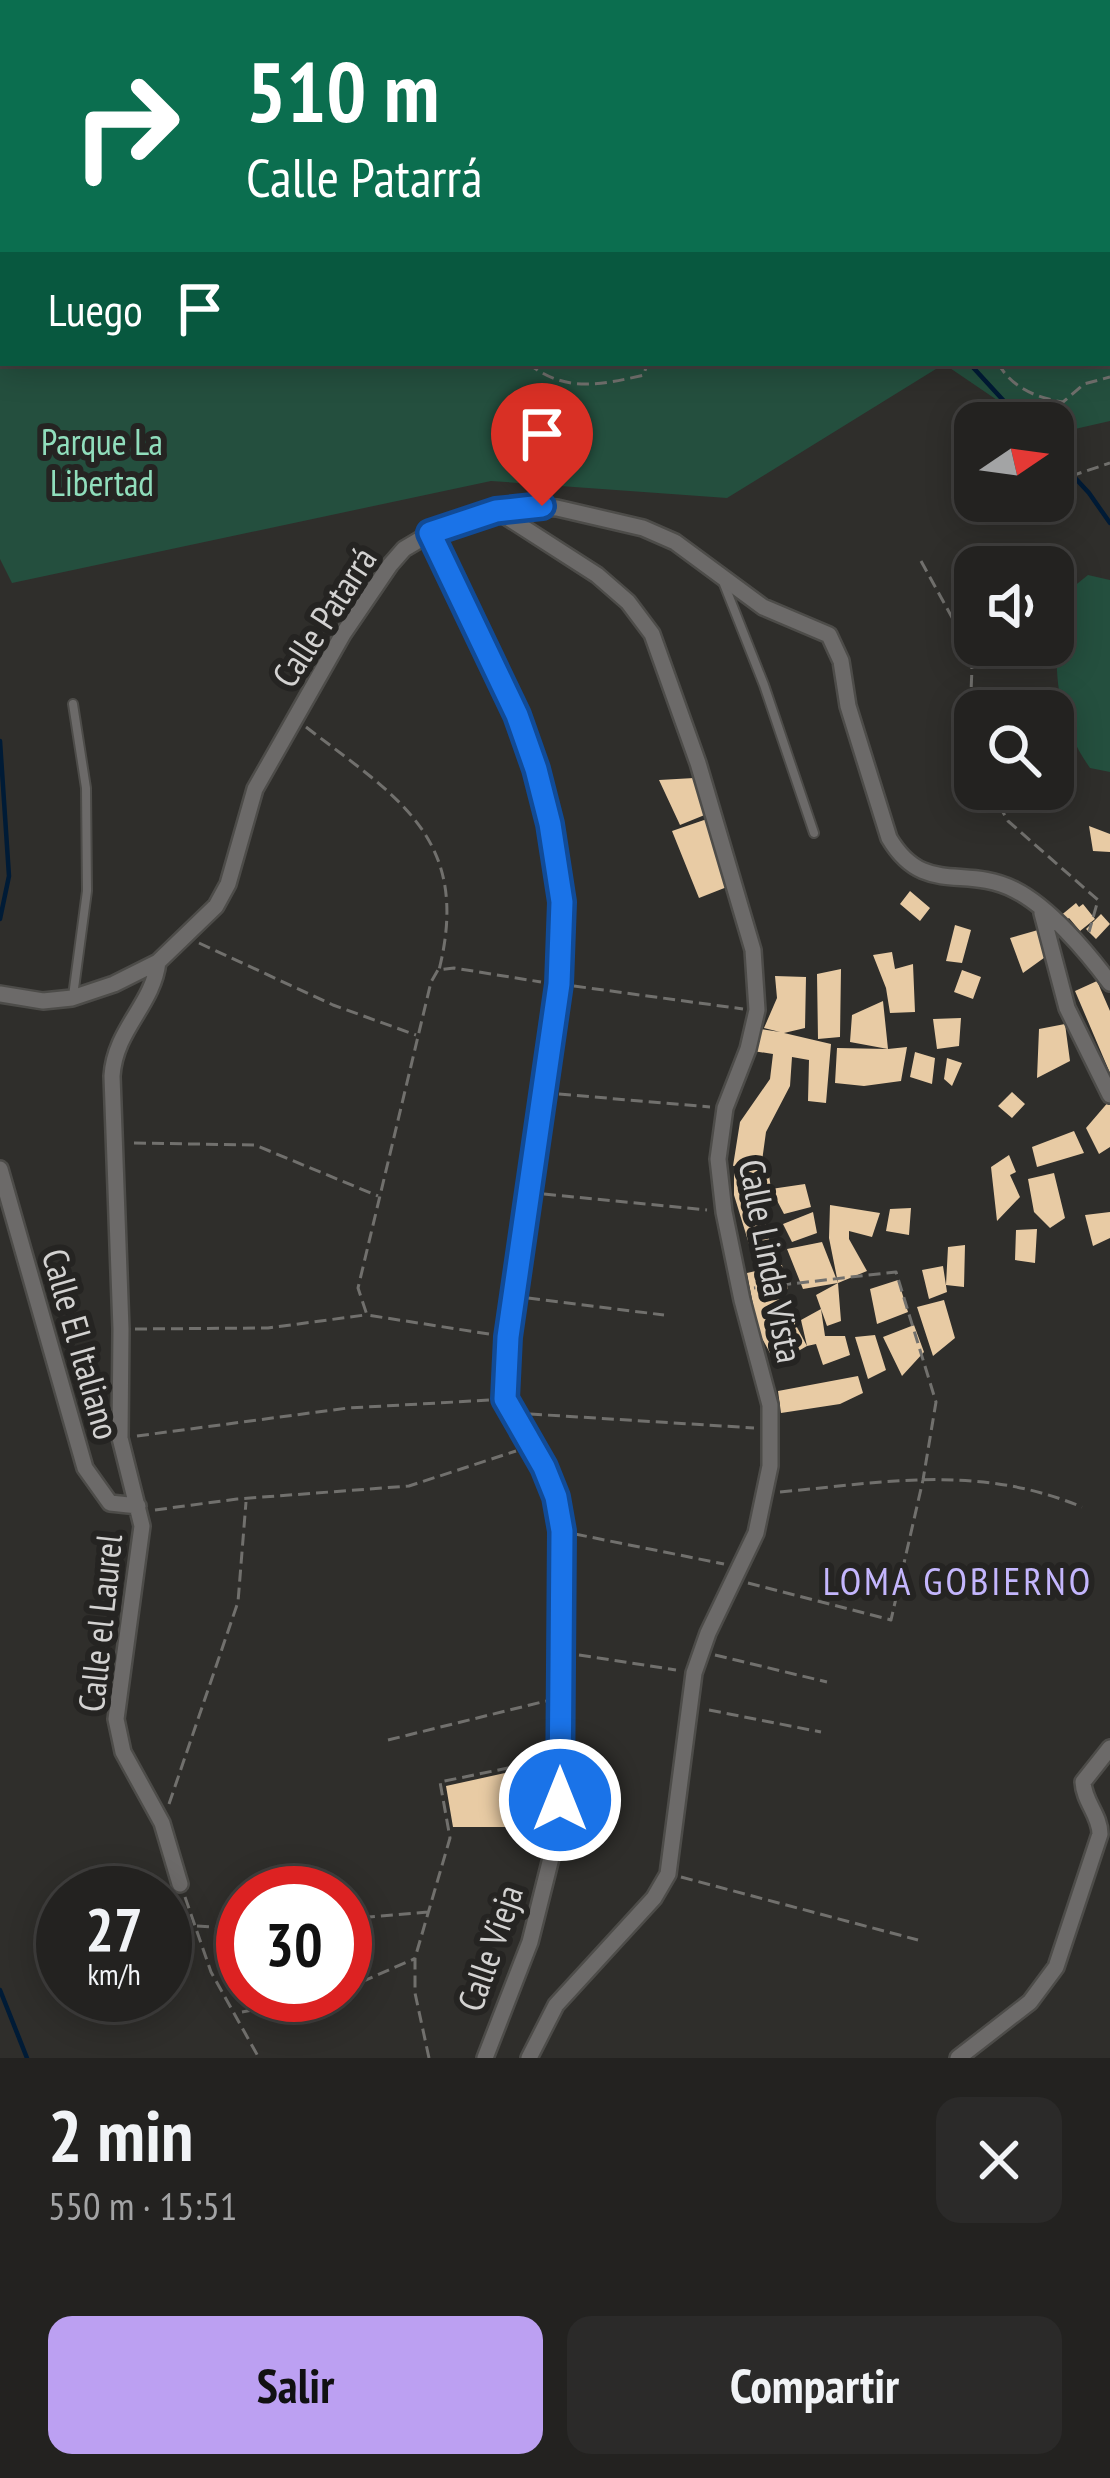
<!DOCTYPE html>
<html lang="es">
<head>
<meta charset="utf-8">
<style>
	body { margin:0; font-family:"PT Sans Narrow",sans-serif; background:#2b2a29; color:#f1f3f6; height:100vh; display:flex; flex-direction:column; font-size:45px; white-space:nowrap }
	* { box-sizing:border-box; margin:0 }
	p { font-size:39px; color:#a3a4a5 }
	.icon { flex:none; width:66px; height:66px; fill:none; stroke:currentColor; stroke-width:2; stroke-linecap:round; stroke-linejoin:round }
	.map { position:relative; height:2058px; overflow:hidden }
	.details { display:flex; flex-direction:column; background:#232220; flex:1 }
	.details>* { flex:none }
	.guide { position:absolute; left:0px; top:0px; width:1110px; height:366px; box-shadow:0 6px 30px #0003,0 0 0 3px #403f3e; background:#0b6e4f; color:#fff; overflow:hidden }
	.needle { width:78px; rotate:77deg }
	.controls { position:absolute; left:954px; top:402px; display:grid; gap:24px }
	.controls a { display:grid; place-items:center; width:120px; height:120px; border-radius:24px; background:#232220; box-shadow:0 6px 30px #0003,0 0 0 3px #403f3e; font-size:60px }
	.speed { position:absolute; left:36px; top:1866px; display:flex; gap:24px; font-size:60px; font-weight:700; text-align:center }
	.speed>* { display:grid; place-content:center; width:156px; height:156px; border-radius:50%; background:#232220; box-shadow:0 6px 30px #0003,0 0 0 3px #403f3e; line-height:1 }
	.speed small { font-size:30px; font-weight:400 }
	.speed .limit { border:18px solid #d22; background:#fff; color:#111 }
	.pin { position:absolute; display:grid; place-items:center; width:102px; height:102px; color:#fff; margin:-123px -51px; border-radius:50% 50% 50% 0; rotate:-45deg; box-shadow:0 0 12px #0007 }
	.pin .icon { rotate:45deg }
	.me { position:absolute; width:132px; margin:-66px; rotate:0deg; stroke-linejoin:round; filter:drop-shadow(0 0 9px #0008) }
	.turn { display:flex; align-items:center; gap:42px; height:252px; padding:0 48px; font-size:54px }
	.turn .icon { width:156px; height:156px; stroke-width:2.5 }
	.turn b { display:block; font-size:84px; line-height:102px }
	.then { display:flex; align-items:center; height:114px; padding:0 48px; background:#0003; gap:24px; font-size:45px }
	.round { display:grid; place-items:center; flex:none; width:126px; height:126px; border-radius:24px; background:#2b2a29 }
	.overview { display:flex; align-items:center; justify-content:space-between; height:204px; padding:0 48px }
	h1 { font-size:72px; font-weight:600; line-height:90px }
	.cta { display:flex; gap:24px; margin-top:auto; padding:24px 48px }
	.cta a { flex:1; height:138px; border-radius:24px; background:#bca0f2; color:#111; font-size:48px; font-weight:600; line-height:138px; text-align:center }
	.cta a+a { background:#2b2a29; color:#f1f3f6 }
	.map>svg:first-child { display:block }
</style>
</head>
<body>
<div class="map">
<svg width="1110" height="2058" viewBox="0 0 1110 2058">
	<rect width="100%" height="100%" fill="#2f2e2b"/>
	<path fill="#244f3e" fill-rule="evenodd" d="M0,0H1110V421L1053,434V423H1031L944,364L727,498L491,481L12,583L0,559ZM3,3H1107V363H3Z
		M1088,575L1110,580V772L1090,768C1053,716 1052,658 1062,596Z"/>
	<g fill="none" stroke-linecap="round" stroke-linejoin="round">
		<path stroke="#001b36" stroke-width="4.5" d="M741,0L742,3
			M185,3L187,0
			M0,362L3,350
			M969,363L1024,423
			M1053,454L1089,493L1110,523
			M0,741L9,876L0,919
			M0,1990L27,2058"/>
	</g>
	<path fill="#e8cba4" d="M694,778L707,814L680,825L659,780Z
		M707,819L732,885L699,898L672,831Z
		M1089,826L1110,834V852L1093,851Z
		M910,891L930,908L920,921L900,904Z
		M1076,903L1079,907L1083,904L1095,919L1080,931L1069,918L1063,922L1059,917Z
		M1101,914L1110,924L1096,939L1086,929Z
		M955,925L971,930L962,963L946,961Z
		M1038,930L1048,955L1023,973L1010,938Z
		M892,952L895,969L913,964L915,1012L890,1013L886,988L873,955Z
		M841,969L840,1037L818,1039L817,974Z
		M962,970L981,977L973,999L954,992Z
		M775,976L806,977L805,1028L784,1033L831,1044L826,1103L808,1101L809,1060L792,1057L790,1086L766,1132L762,1161L733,1166L740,1122L770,1079L773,1054L753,1051L760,1029L780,1032L764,1028L777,998Z
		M1097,981L1110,1011V1073L1075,991Z
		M883,1001L888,1049L907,1047L901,1081L864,1086L835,1083L837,1048L888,1049L850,1042L852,1015Z
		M961,1018L959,1046L937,1049L933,1019Z
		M1065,1024L1070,1061L1037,1078L1039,1029Z
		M915,1052L935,1058L932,1084L910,1077Z
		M947,1058L962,1063L952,1086L944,1079Z
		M1012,1092L1025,1104L1012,1118L998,1106Z
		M1110,1100V1147L1099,1154L1086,1128Z
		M1074,1131L1084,1153L1037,1167L1032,1147Z
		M1009,1155L1016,1172L1010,1175L1020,1197L997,1221L991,1167Z
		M768,1168L771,1189L805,1184L811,1207L784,1214L771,1189L759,1191L770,1243L749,1244L734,1195V1173Z
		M1054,1173L1065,1218L1050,1228L1034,1212L1028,1179Z
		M830,1205L880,1213L872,1237L849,1231V1239L867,1271L838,1283L841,1321L827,1326L816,1295L838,1283L803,1289L787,1249L822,1242L838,1283L829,1238Z
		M911,1208L909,1235L886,1231L890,1209Z
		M813,1212L817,1233L792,1242L783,1224Z
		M1110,1212V1238L1093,1246L1085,1215Z
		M1037,1229L1035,1263L1015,1260L1016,1230Z
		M965,1245L964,1287L946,1285L948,1247Z
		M782,1265L788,1289L778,1292L807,1346L776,1364L758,1331L747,1273Z
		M943,1266L947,1292L929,1299L922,1270Z
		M898,1280L908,1312L877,1324L870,1289Z
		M944,1300L955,1338L933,1356L917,1307Z
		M821,1309L825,1336H845L850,1355L823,1365L816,1344L807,1346L801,1320Z
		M914,1325L924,1352L902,1376L883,1337Z
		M875,1335L886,1370L868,1379L855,1337Z
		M858,1376L863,1393L840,1404L781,1413L778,1391Z
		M505,1773L513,1808H537L538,1827H453L446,1786Z"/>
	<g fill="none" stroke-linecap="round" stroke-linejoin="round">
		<defs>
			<path id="lane" d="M282,0L291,3
				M525,0L531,3
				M314,3L323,0
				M614,3L621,0
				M724,584L764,685L814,833
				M73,996L87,891L86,788L73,704"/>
			<path id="street" d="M496,510L597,575L628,602L652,634L698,763L753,950L757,1010L748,1049L725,1108L718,1159L724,1212L742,1300L770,1405V1466L756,1533L708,1633L694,1673L668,1874L654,1898L556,2005L529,2058
				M431,533L516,715L536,769L550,824L561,902L559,984L508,1337L505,1399L510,1414L544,1467L556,1497L561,1531L560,1800L557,1834L530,1942L485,2058
				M1042,913L1067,1008L1110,1095
				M158,962C153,1005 115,1029 112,1076L121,1329L120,1438L142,1526L116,1719L123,1752L162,1823L180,1884
				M0,994L43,1001L72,998L114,984L158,962L216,906L228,884L255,789L343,634L390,565L404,549L431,533L496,510L526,506L557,508L643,528L675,542L763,607L829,635L841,661L848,706L889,838C924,897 964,864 1015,890C1049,907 1087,952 1110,983
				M0,1169L85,1468L110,1503L138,1506
				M958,2058L1030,2002L1056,1967L1100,1834C1100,1815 1084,1802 1083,1782L1110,1748"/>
		</defs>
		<use href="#lane" stroke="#4d4c49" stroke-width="12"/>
		<use href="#street" stroke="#4d4c49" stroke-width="20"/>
		<path stroke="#71706d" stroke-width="3" stroke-dasharray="12 6" stroke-linecap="butt" d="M771,0L773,3
			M883,0L885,3
			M528,363C564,393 601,385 644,375L647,363
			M998,363C1011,387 1036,398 1063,402L1084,384L1110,377
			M1053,482L1110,463
			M921,561L960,632L972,667L970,718L975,763
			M306,727C397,797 472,838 439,970
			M990,789L1008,821L1098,900L1089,932
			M199,943L333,1005L416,1035
			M574,986L743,1009
			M559,1094L710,1107
			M134,1143L255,1145L378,1196
			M544,1194L707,1210
			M528,1298L664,1315
			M135,1329L268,1328L365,1315
			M489,1334L367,1315L358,1288L431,982L438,970L454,968L541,982
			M530,1414L754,1428
			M137,1436L348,1408L491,1400
			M780,1492C888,1482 978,1464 1082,1507
			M155,1510L237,1499L409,1486L516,1451
			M575,1534L724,1564
			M748,1583L891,1620L923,1480L936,1402L896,1272L754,1288
			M579,1655L676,1670
			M715,1655L827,1682
			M709,1710L821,1732
			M388,1740L546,1701
			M169,1804L238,1602L246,1502
			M681,1877L918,1940
			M185,1897L211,1972L259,2058
			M345,1919L428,1912
			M197,1926L243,1929
			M345,1989L414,1959
			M242,2012L330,1995
			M429,2058L415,1993V1958L450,1838L440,1782L542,1761"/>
		<use href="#lane" stroke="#6c6a69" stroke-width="8"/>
		<use href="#street" stroke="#6c6a69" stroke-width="15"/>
	</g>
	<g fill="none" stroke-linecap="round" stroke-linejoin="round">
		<defs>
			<path id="route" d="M542,506L496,511L430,533L517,715L536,769L550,824L562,902L559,984L508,1337L505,1399L544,1467L556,1497L562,1531L560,1800"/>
		</defs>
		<use href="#route" stroke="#114b97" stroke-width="30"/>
		<use href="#route" stroke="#1a73e8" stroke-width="21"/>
	</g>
	<g text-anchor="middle" stroke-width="12" stroke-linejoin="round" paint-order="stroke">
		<g font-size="36" fill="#90debc" stroke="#252422">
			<text x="102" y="455">Parque La<tspan x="102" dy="41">Libertad</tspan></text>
		</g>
		<g font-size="36" fill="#d3d2d1" stroke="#252422">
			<text transform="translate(324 617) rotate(-57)" y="13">Calle Patarrá</text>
			<text transform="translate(771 1261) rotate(79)" y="13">Calle Linda Vista</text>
			<text transform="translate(81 1344) rotate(74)" y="13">Calle El Italiano</text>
			<text transform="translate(100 1623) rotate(-84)" y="13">Calle el Laurel</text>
			<text transform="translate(490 1948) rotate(-71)" y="13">Calle Vieja</text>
		</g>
		<g font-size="39" letter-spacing="3" fill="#c4b6fd" stroke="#252422">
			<text x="958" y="1595">LOMA GOBIERNO</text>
		</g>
	</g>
</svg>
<div class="controls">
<a><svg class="needle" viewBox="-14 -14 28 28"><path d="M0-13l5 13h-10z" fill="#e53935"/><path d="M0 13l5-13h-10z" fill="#a3a4a5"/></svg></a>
<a><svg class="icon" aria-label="sound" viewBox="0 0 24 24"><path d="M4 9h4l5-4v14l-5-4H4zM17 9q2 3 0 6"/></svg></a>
<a><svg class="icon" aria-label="search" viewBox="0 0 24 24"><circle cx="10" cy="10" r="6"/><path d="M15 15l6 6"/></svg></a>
</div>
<div class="speed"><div>27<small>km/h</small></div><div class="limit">30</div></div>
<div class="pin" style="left:542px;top:506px;background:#d93025"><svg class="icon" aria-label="arrive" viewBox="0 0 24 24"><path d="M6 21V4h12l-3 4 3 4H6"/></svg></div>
<svg class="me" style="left:560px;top:1800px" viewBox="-20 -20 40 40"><circle r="17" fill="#1a73e8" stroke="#fff" stroke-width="3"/><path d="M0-11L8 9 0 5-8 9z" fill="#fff"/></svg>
<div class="guide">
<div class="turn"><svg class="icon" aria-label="right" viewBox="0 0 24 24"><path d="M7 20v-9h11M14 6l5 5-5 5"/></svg><div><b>510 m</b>Calle Patarrá</div></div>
<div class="then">Luego<svg class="icon" aria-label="arrive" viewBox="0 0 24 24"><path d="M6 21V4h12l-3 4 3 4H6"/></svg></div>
</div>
</div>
<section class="details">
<div class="overview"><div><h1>2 min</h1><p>550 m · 15:51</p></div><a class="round"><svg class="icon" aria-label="close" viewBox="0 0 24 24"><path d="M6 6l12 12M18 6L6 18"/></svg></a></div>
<div class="cta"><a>Salir</a><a>Compartir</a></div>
</section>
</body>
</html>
